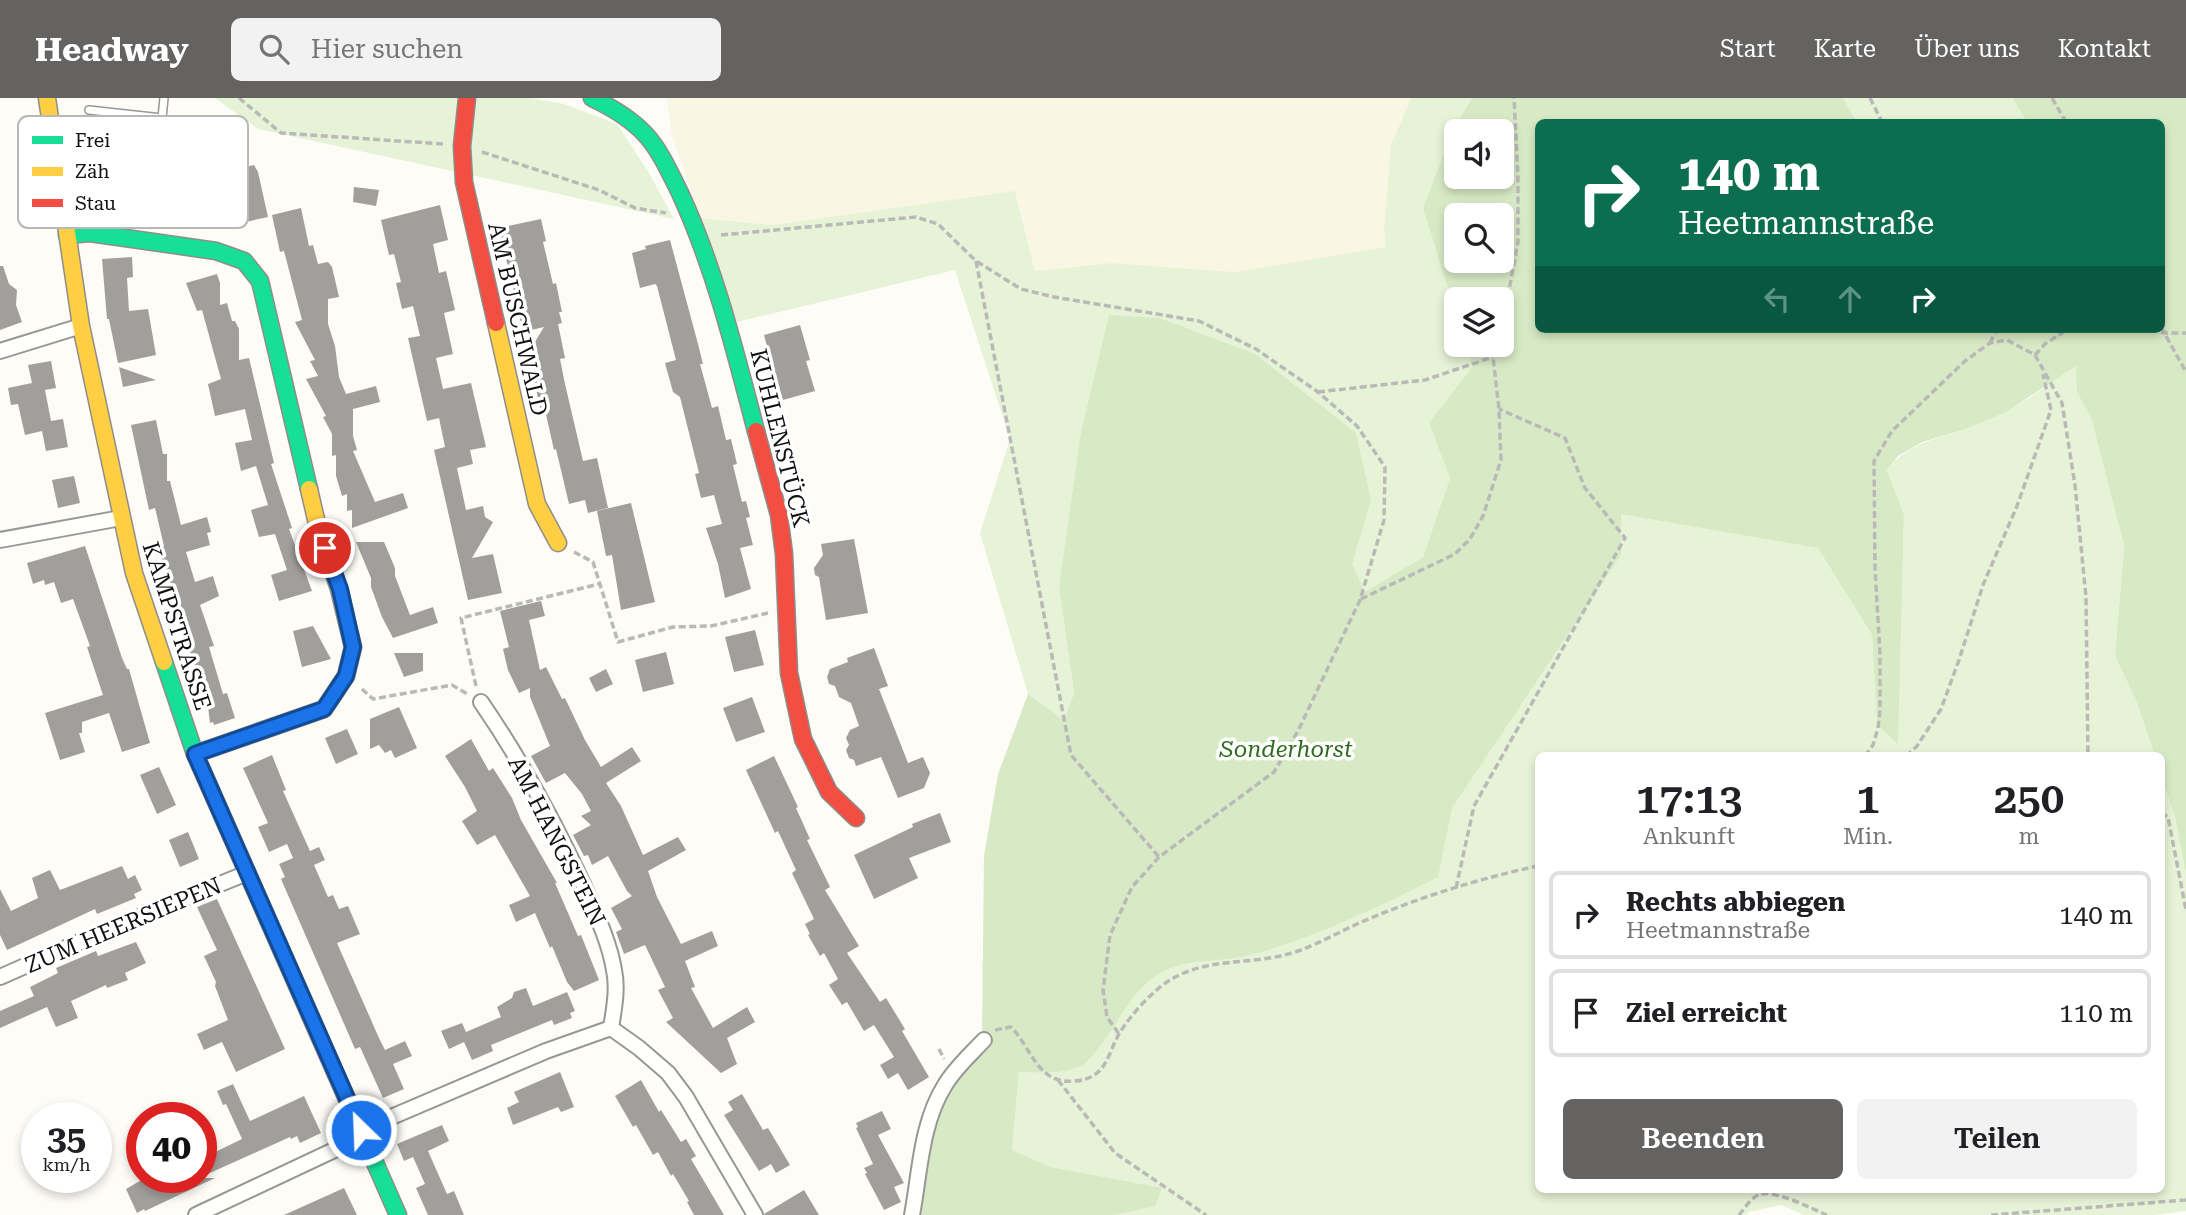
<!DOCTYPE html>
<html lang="de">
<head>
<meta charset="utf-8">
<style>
	body { margin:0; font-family:"Roboto Serif",serif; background:#f2f2f2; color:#202124; height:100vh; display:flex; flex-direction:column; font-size:26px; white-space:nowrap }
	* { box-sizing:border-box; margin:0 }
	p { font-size:23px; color:#757577 }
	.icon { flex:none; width:38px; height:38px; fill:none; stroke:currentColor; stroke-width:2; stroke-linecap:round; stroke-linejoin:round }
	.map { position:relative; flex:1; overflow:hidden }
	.drawer { position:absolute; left:1535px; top:654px; width:630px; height:441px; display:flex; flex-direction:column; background:#fff; border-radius:10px; box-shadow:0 4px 10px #0003 }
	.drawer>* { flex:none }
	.hud { position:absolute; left:1535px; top:21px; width:630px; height:214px; border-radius:10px; box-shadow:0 4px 10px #0003; background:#0b6e4f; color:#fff; overflow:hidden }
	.buttons { position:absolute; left:1444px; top:21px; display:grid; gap:14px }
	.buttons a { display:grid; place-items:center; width:70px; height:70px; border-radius:10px; background:#fff; box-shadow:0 4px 10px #0003; font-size:35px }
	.speed { position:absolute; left:21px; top:1004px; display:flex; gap:14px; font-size:35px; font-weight:700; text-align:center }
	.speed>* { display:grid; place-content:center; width:91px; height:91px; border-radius:50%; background:#fff; box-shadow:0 4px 10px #0003; line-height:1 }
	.speed small { font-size:18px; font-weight:400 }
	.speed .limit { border:10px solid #d22; background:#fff; color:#111 }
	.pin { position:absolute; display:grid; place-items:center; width:60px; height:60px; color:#fff; margin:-30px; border:4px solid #fff; border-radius:50%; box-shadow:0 2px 7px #0007 }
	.me { position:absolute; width:77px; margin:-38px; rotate:336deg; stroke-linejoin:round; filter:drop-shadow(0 0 5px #0008) }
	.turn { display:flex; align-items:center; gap:24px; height:147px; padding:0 28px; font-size:32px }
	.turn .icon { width:91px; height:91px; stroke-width:2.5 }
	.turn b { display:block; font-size:49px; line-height:60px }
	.lanes { display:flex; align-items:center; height:66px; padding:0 28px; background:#0003; justify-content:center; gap:35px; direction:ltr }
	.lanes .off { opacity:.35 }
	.eta { display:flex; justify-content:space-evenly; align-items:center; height:119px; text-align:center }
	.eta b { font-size:42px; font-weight:600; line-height:49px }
	.action { display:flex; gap:14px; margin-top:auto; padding:14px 28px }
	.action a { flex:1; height:80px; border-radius:10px; background:#646362; color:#fff; font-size:28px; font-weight:600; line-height:80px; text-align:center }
	.action a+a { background:#f2f2f2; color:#202124 }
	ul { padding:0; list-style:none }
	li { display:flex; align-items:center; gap:21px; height:88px; margin:0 14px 10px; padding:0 14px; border:4px solid #e0e0e0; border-radius:10px }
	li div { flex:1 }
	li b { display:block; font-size:26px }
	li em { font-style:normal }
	header { display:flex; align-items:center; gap:42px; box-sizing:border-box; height:98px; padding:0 35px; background:#646362; color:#fff }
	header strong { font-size:33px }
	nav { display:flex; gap:38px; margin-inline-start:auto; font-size:24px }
	.search { width:490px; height:63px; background:#f2f2f2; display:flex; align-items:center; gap:18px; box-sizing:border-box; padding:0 24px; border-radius:10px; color:#757577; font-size:26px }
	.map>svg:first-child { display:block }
</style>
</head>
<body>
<header>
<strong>Headway</strong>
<div class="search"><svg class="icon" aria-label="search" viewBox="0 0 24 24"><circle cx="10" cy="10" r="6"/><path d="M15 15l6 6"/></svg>Hier suchen</div>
<nav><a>Start</a><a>Karte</a><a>Über uns</a><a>Kontakt</a></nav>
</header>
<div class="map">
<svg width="2186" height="1117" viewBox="0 0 2186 1117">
	<rect width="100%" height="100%" fill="#fdfcf7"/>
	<path fill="#f9f7e4" d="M667,0H1411L1391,47L1384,131L1386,149L1235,174L1112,165L1035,173L1016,94L772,127L700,120L672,38Z"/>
	<path fill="#e7f3d7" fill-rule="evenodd" d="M215,0H531L564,6L617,26L649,75L674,121L258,31Z
		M1411,0H1472L1454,30L1456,79H1502V33L1538,24V231H2161V24L2186,0V698L2112,304L2077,294L2092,323L2124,449L2115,557L2137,605L2155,658H1538V1092H2161V677L2175,719L2186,776V1113L2154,1117H1804L1781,1107L1749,1114L1747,1117H976L1023,1058L1012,1052L1019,974L985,912L982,870L986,839L1116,724L1079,354L1059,489L1074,595L1064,622L1028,596L980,435L1010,341L955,172L737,224L700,120L772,127L1015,93L1035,173L1112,165L1235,174L1386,149L1384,131L1391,47ZM1456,117H1502V163H1456ZM1456,201H1502V247H1456ZM1109,218L1160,220L1175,226L1102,250ZM2058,279C2032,301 1999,318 1968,330C1936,342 1910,343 1887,372L1904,416L1897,645L1877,627L1872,537L1824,459L1870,362ZM1466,301L1443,453L1413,465L1423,459L1450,380L1430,325Z
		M1843,0H2012L2027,24H1857Z"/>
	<path fill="#d8eac5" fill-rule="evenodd" d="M1472,0H1843L1857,24H1538V231H2161V24H2027L2012,0H2186V776L2175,719L2161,677V658H2155L2137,605L2115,557L2124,448L2092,323L2077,294L2076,268L2006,314L1966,331L1922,344L1898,358L1887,372L1904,416L1898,646L1877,627L1872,537L1818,450L1621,416V457L1452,710L1438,779C1379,809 1315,840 1250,857C1220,865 1191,859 1162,874C1132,890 1118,927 1097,952C1093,956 1088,964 1082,967C1063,977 1040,974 1019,974L1012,1052L1050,1069L1162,1090L1155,1108L1114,1117H916L935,1008L982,941L984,758L998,676L1028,596L1064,622L1074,595L1059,489L1081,334L1109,217L1160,220L1255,256L1356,335L1371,402L1352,466L1365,494L1423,459L1450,380L1429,325L1472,269L1465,247H1502V201H1456V216L1423,110L1454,30ZM1456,33H1502V79H1456ZM1456,117H1502V163H1456Z"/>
	<path fill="#a19f9c" d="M254,67L258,74L268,119L236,126L224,74Z
		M354,89L379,92L376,108L353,104Z
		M440,107L448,142L433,146L439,175L446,173L455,212L444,215L453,256L436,260L443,291L471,285L486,349L470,352L473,366L457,370L466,412L483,408L485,419L493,424L472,460L493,456L502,495L468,502L434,352L445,349L439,320L427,323L408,240L420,238L413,208L402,211L396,185L401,184L394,156L389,157L381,122Z
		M301,110L309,148L313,147L318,166L328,164L332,169L339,199L328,201V226L335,248L339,279L346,296L376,288L380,304L353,311V338L357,352L353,353L375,404L403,395L408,410L352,430V412L347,413V396L342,398L336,378V357L332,358V336L323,319L326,318L306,281L318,278L310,263L315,262L295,224L302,222L284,153L280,154L272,117Z
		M541,121L546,143L543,144L553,186L556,185L562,214H559L562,225L558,226L565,260L560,261L565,286L583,363L597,360L608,410L588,415L585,402L569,406L556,351L554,352L545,312L541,313L532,274L534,273L530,252L544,229L523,234L499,130Z
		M670,142L698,246L703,266H700L712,310L718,308L726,342L731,341L737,366L733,367L742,404L746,403L750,419L746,420L753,447L740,450L751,491L725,500L718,466L706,430L722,426L714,397L701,400L695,376L699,375L680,299L673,294L665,265L676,262L657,188L655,186L640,190L632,155L646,151L645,148Z
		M132,159L133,179L127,180L129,213L148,211L156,257L118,265L109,221H107L102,161Z
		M0,168H3L9,186L17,192L16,207L22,224L0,232Z
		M217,176L220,185V207L227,205L232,223H235L239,231V262L249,260L274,365L271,366L292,430L289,431L312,493L279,503L271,477L287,472L275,436L259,439L251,412L268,407L256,368L241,373L235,345L252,342L245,311L215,318L208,286L221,281L202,212L197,213L186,185Z
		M800,227L810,262L806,263L815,293L783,302L779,289L772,285L764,259L768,252L764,237Z
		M51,263L56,290L45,292L51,323L63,321L68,349L46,353L42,333L25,337L18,306L11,307L8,290L32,285L28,267Z
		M119,269L156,282L123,289Z
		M156,322L163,356H167V383H170L181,427L207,419L211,434L207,435L210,447L186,454L195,484L213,478L219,498L200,507L214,548L209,549L223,596L227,595L235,620L214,627L213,624L210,625L207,601L180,526L173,502L176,501L158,450L164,448L155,410L149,412L131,327Z
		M74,378L80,405L58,410L52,382Z
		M631,405L655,504L621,512L612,457L606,458L597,413Z
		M854,441L868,515L826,522L819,479L815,477L814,470L823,457L821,446Z
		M356,444H384L395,470V478L410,517L433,509L438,525L393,540L382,519L371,489V480Z
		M85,448L122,560L127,571H129L150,645L122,654L109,615L82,624V635H79L85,654L60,662L45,615L103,597L87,549L90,548L73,501L61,505L54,484L45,487L44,482L33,486L27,465Z
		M541,503L545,518L529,522L540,572L546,569L562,601L565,600L585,642L601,669L632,649L641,663L606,685L621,708L643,757L678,739L686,752L648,773L657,799L681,846L712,833L718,848L685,863L695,889L691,890L713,930L747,909L755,924L727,940L737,966L721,975L666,924L673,920L658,892L665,889L645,847L624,856L616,834L622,831L611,810L632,798L627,793L608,758L592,767L588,757L584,758L573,737L591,727L581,718L591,713L582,696L565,675L546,685L531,658L550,648L530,599V590L519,595L508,572L503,551L509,549L500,513Z
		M313,528L331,561L302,569L293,533Z
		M755,532L764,567L734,574L725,539Z
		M874,550L888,588L879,591L908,665L923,659L930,675L924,690L898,700L881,659L856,668L854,662L849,660L846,652L849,647L846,640L850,632L859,628L851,605L839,599L835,588L829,586L827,579L830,571L848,564L847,560Z
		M666,554L674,586L643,594L635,562Z
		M394,555H423V573L404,579Z
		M606,571L613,586L596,594L589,580Z
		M752,599L765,634L736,644L723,610Z
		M399,609L417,650L395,660L391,652L385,655L379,647L370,651V621Z
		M347,631L358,656L336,666L325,640Z
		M471,641L489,673L493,670L512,700L521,722L557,785H555L578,838L581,837L599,882L574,893L567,884L552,848L550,850L535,815L516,824L509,807L530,798L495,737L477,747L462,723L477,713L465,689L445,658Z
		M272,657L286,692L283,693L310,753L319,749L325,762L314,767L328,799L333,797L339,811L348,808L360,836L337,845L379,940L385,952L405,943L412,958L393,966L404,991L383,1000L360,949L355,951L281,781L285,779L279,766L293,760L287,746L269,754L258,729L268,725L243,670Z
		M774,658L798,709L796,710L810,741L807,742L830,789L825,792L859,848L847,855L880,904L886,900L905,931L902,933L929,979L908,992L898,975L888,981L880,967L894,959L874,927L864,933L847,904L842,907L829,887L838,881L824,855L820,858L808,837L810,836L805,826L814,821L792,775L796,772L778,733L775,735L746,672Z
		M159,669L176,707L157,716L140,677Z
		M940,715L951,744L909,760L918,780L874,801L854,757L913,729L912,726Z
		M188,734L199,761L180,769L169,742Z
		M122,768L128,781L135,777L142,792L134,796L136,800L97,816L95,811L7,852L0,837V791L11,813L38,800L32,780L50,772L60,792Z
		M217,801L285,951L236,974L222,944L204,952L197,936L228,922L215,888L216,884L204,858L217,852L197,809Z
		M136,844L146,865L125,875L128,882L107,890L106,887L71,903L78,920L56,929L47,909L0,930V913L34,898L30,889L58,875L56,870L96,853L98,858Z
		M526,890L533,908L567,894L575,913L570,915L572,920L554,927L552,922L491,947L493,953L472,962L464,944L449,951L441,933L462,925L466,934L501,919L497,909L512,900L514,894Z
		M560,974L574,1009L561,1014L558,1009L513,1027L507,1010L519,1004L514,994Z
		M641,982L659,1014L661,1012L681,1044L686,1041L696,1058L691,1061L724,1117H694L687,1104L689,1103L673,1076L671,1078L658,1054L653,1057L636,1027L633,1029L615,998Z
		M233,986L250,1023L304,998L321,1035L300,1045L297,1038L291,1041L290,1039L201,1079V1061L242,1041L226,1006L223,1007L217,993Z
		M742,996L763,1032L768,1030L790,1067L776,1075L771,1066L759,1073L724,1017L733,1012L728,1004Z
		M882,1013L891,1031L878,1037L904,1085L894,1089L901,1104L884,1112L865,1076L867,1075L864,1070L873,1066L856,1030L858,1029L856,1025Z
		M442,1027L449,1043L428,1053L447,1096L454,1093L464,1117H428L416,1090L425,1086L413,1059L404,1063L397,1046Z
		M145,1080H215L145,1113L144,1111L137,1115L126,1091Z
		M344,1090L357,1117H284Z
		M804,1092L819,1117H765L764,1116Z"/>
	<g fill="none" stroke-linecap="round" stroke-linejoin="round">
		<defs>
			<path id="lane" d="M89,12L162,20L164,0"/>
			<path id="street" d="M0,253L81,228
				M0,442L121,420
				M481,604C520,661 554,723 583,786C595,814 609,842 614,872C618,891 614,911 611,930
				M0,879L93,838L247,775
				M611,930L639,950L668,975L686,999L755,1117
				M361,1032L546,953L611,930
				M196,1117L364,1038
				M912,1117C920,1074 921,1025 945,987C955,970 971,956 984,942"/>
			<path id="fast" d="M592,0C611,9 630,20 645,36C660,52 670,75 680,95C715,171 735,253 756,333
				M67,137L90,135L216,153L244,163L260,183L309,391
				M164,564L195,656L398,1117"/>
			<path id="slow" d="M47,0L81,228L134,475L164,564
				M496,225L537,406L558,445
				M195,656L324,611L346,578L353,549L339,491L318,430L309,391"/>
			<path id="jam" d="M467,0L462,48L464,84L496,225
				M756,333L779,417L784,456L789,575L803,641L829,694L856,720"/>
		</defs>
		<use href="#lane" stroke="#979795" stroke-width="10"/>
		<use href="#street" stroke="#979795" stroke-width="18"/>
		<use href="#fast" stroke="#8e8d8b" stroke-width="19"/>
		<use href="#slow" stroke="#8e8d8b" stroke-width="19"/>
		<use href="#jam" stroke="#8e8d8b" stroke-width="19"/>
		<path stroke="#b9b9b8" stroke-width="3.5" stroke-dasharray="7 3.5" stroke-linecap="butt" d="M239,0L281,35L443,46
			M1870,0L1882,24
			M2052,0L2066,24
			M482,54L599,92L635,110L666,115
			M721,137L916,119L938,126L976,163L1021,191L1054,199L1199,223L1256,251L1318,294L1357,328L1385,369L1384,422L1360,502L1298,633L1274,674L1159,759L1132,789L1110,837L1103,892L1107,919L1119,936
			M976,163L1071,657L1159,759
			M2161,229L2186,274
			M1502,230L1518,144V77L1514,0
			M2151,231L2164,235H2186
			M1990,245L1997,231
			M2035,257L2045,246L2068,231
			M1318,294L1425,282L1493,259
			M574,454L593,464L618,544L673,529L711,528L768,515
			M1361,501L1455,456L1470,441L1483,418L1501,362L1499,311L1493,259L1496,247
			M476,588L461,520L599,486
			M362,591L373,601L452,587L469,597
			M1865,658L1873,647L1878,630L1880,612V555L1875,471L1874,363L1892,333L1965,263L1990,245L2007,242L2035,257L2062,305L2075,387L2086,499L2088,658
			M1906,658L1917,648L1941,611L1959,562L1983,487L2017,408L2051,312L2043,276
			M2161,715L2168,719L2186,812
			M1456,790L1474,708L1625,440L1585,390L1565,340L1499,311
			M995,932L1011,929C1032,950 1037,987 1075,983C1107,980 1107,957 1119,936C1129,919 1153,892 1170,882C1212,857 1252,869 1298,853C1323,844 1346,830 1371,820C1424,798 1481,780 1538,768
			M939,951L944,961
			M1058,982L1115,1055L1206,1117
			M1739,1117C1744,1111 1751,1100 1758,1097C1773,1090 1812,1111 1827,1117
			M1991,1117L2186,1102"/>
		<use href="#lane" stroke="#fffffe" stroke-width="7"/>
		<use href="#street" stroke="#fffffe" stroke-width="14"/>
		<use href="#fast" stroke="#16e098" stroke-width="16"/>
		<use href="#slow" stroke="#ffcf43" stroke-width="16"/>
		<use href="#jam" stroke="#f24e42" stroke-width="16"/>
	</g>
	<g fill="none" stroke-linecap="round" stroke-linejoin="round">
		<defs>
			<path id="route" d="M325,450L340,491L353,549L346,578L324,611L195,656L361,1032"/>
		</defs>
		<use href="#route" stroke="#114b97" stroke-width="18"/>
		<use href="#route" stroke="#1a73e8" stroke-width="12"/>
	</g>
	<g text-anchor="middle" stroke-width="7" stroke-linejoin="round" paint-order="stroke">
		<g font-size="23" fill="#111" stroke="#fff">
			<text transform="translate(518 221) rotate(77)" y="8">AM BUSCHWALD</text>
			<text transform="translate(780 340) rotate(76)" y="8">KUHLENSTÜCK</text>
			<text transform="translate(177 528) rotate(72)" y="8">KAMPSTRASSE</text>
			<text transform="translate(557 743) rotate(63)" y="8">AM HANGSTEIN</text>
			<text transform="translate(123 827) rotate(-23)" y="8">ZUM HEERSIEPEN</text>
		</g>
		<g font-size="23" font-style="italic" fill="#2f6b1f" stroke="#fff">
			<text x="1286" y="659">Sonderhorst</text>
		</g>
	</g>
	<rect x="18" y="18" width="230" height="112" rx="10" fill="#fff" stroke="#b8b8b8" stroke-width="2"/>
	<rect x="32" y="38" width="31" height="8" fill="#16e098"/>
	<rect x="32" y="69" width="31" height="9" fill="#ffcf43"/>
	<rect x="32" y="101" width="31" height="8" fill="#f24e42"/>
	<g font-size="19" fill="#111">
		<text x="75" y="49">Frei</text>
		<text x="75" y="80">Zäh</text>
		<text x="75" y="112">Stau</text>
	</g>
</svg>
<div class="buttons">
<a><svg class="icon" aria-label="sound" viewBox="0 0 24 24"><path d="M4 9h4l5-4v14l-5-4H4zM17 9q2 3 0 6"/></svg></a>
<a><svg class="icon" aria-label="search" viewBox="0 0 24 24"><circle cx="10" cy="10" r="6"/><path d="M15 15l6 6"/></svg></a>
<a><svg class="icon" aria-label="layers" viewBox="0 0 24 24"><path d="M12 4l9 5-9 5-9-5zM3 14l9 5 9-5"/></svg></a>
</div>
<div class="speed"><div>35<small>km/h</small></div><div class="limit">40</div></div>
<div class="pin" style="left:325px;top:450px;background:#d93025"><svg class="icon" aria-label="arrive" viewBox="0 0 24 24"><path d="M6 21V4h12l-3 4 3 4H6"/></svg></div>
<svg class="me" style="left:361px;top:1032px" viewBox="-20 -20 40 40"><circle r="17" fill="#1a73e8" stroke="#fff" stroke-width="3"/><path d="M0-11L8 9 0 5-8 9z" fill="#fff"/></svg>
<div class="hud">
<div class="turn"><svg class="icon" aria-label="right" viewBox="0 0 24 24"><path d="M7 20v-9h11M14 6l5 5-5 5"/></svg><div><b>140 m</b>Heetmannstraße</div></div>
<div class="lanes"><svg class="icon off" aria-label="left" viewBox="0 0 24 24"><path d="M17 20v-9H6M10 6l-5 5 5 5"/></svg><svg class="icon off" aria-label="ahead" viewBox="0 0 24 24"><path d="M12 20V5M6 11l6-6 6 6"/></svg><svg class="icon" aria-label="right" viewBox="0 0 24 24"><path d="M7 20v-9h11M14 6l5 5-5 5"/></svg></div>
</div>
<section class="drawer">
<div class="eta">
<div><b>17:13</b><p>Ankunft</p></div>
<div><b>1</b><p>Min.</p></div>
<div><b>250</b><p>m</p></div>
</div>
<ul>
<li><svg class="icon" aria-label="right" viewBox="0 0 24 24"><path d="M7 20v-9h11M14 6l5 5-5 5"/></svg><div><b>Rechts abbiegen</b><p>Heetmannstraße</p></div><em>140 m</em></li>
<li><svg class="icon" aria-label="arrive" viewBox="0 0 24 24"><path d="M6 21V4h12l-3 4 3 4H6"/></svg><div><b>Ziel erreicht</b></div><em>110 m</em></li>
</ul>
<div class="action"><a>Beenden</a><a>Teilen</a></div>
</section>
</div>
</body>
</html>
